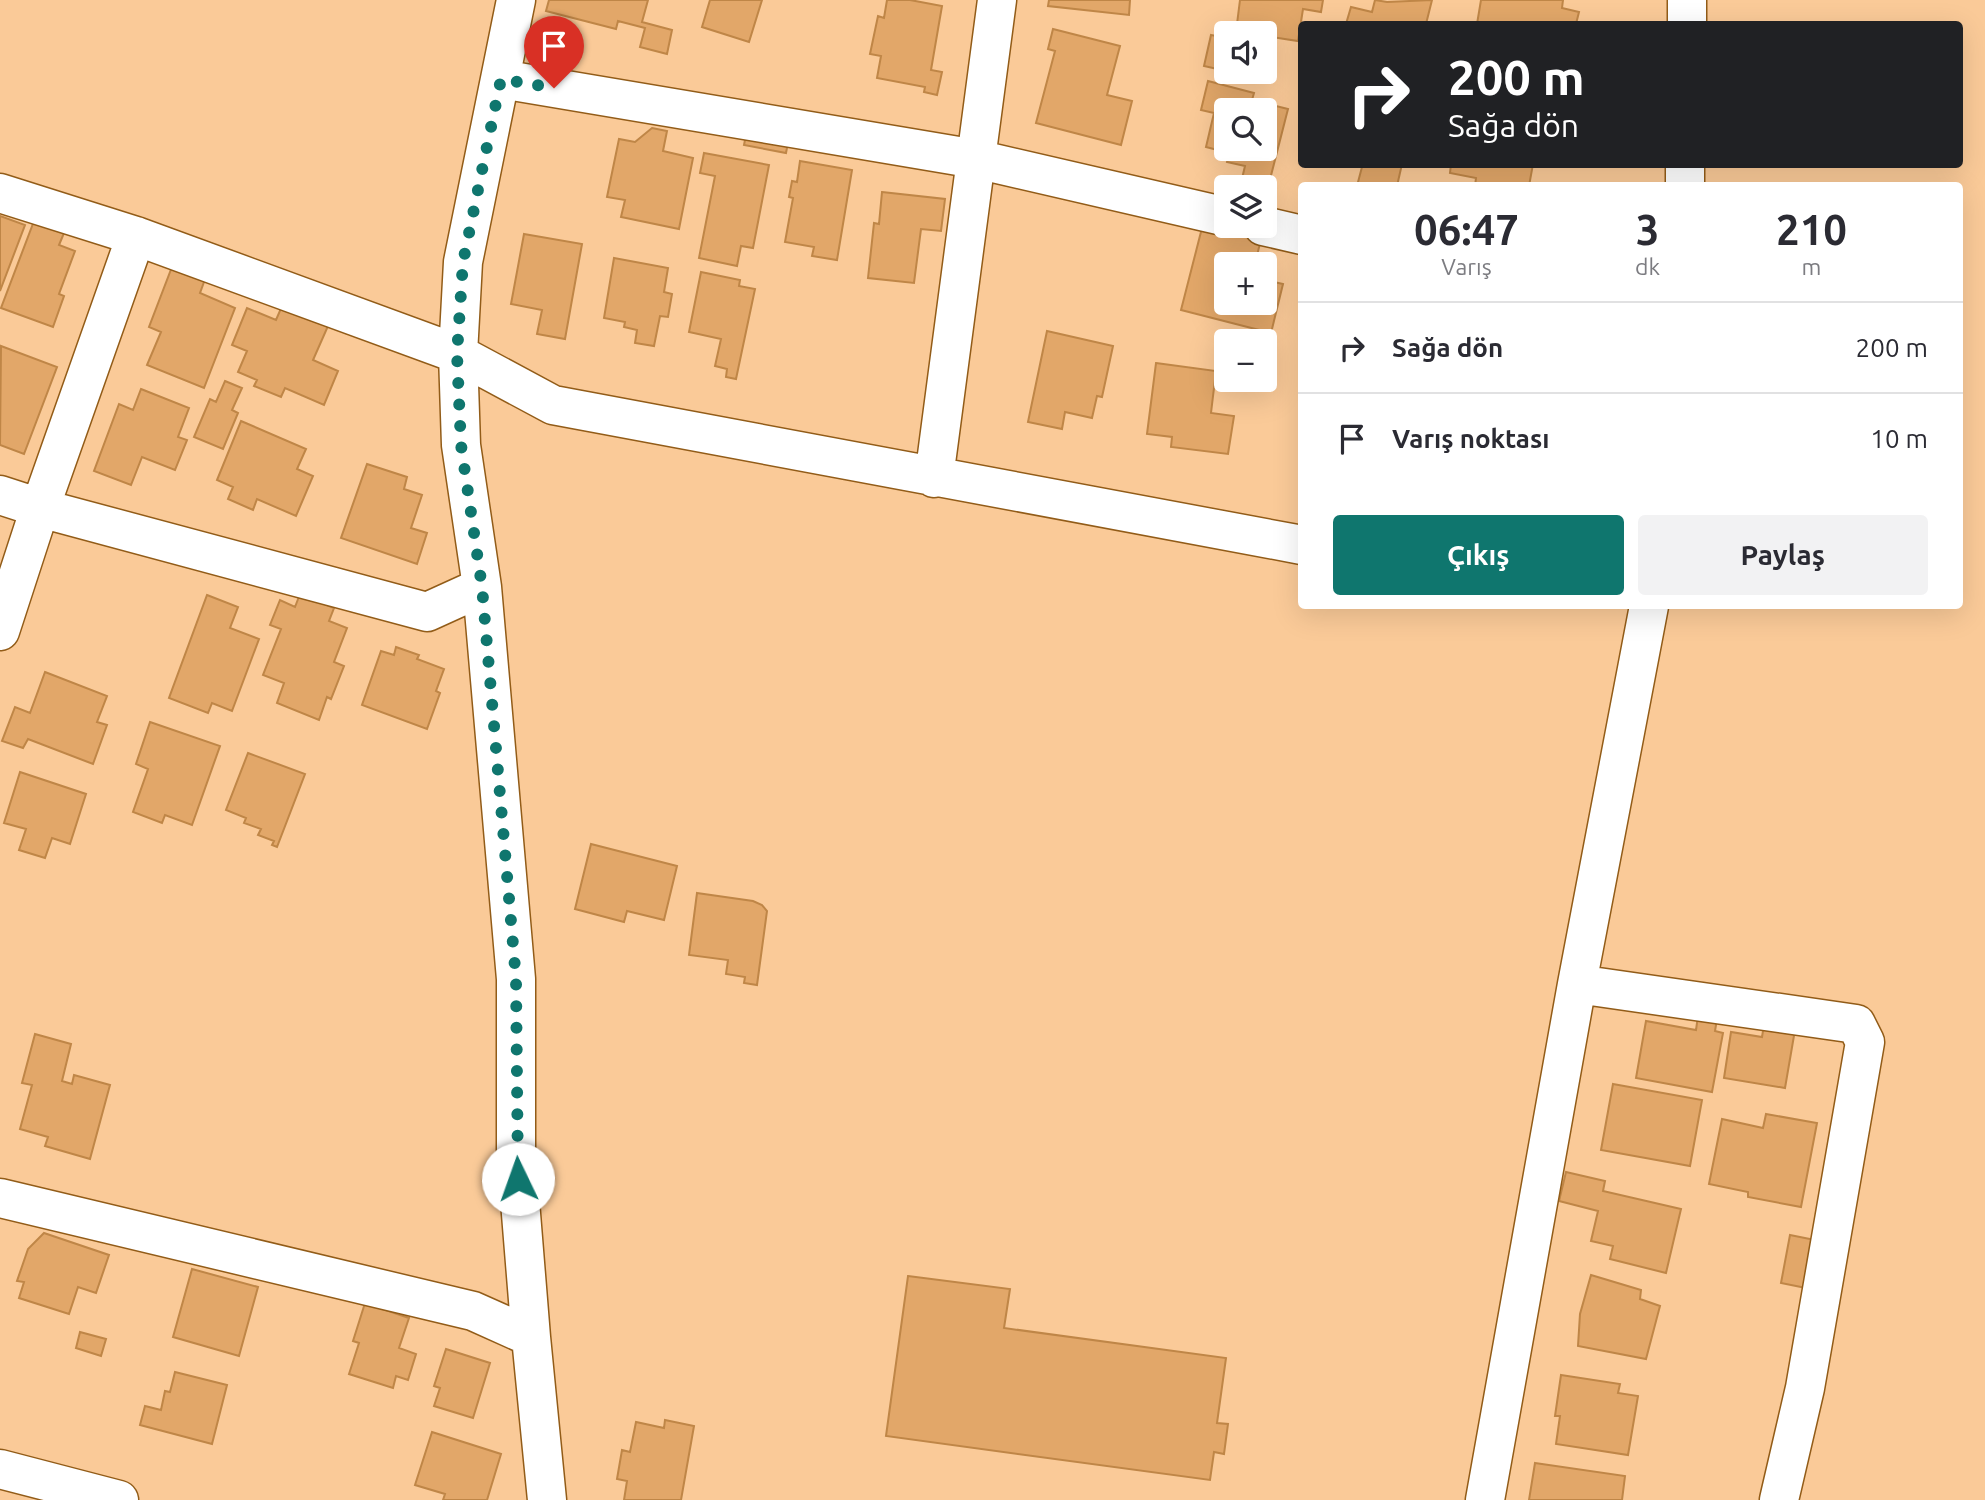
<!DOCTYPE html>
<html lang="tr">
<head>
<meta charset="utf-8">
<style>
	body { margin:0; font-family:Ubuntu,sans-serif; background:#f2f2f3; color:#2b2b33; height:100vh; display:flex; flex-direction:column; font-size:26px; white-space:nowrap }
	* { box-sizing:border-box; margin:0 }
	p { font-size:23px; color:#7c7c81 }
	.icon { flex:none; width:38px; height:38px; fill:none; stroke:currentColor; stroke-width:2; stroke-linecap:round; stroke-linejoin:round }
	.map { position:relative; flex:1; overflow:hidden }
	.drawer { position:absolute; left:1298px; top:182px; width:665px; height:427px; display:flex; flex-direction:column; background:#fff; border-radius:7px; box-shadow:0 7px 28px #0002 }
	.drawer>* { flex:none }
	.top-card { position:absolute; left:1298px; top:21px; width:665px; height:147px; border-radius:7px; box-shadow:0 7px 28px #0002; background:#202124; color:#fff; overflow:hidden }
	.buttons { position:absolute; left:1214px; top:21px; display:grid; gap:14px }
	.buttons a { display:grid; place-items:center; width:63px; height:63px; border-radius:7px; background:#fff; box-shadow:0 7px 28px #0002; font-size:35px }
	.pin { position:absolute; display:grid; place-items:center; width:60px; height:60px; color:#fff; margin:-72px -30px; border-radius:50% 50% 50% 0; rotate:-45deg; box-shadow:0 0 7px #0007 }
	.pin .icon { rotate:45deg }
	.me { position:absolute; width:77px; margin:-38px; rotate:357deg; stroke-linejoin:round; filter:drop-shadow(0 0 5px #0008) }
	.turn { display:flex; align-items:center; gap:24px; height:147px; padding:0 35px; font-size:32px }
	.turn .icon { width:91px; height:91px; stroke-width:2.5 }
	.turn b { display:block; font-size:49px; line-height:60px }
	.eta { display:flex; justify-content:space-evenly; align-items:center; height:119px; text-align:center }
	.eta b { font-size:42px; font-weight:600; line-height:49px }
	.primary-button { display:flex; gap:14px; margin-top:auto; padding:14px 35px }
	.primary-button a { flex:1; height:80px; border-radius:7px; background:#0f766e; color:#fff; font-size:28px; font-weight:600; line-height:80px; text-align:center }
	.primary-button a+a { background:#f2f2f3; color:#2b2b33 }
	ul { padding:0; list-style:none }
	li { display:flex; align-items:center; gap:21px; height:91px; padding:0 35px; border-top:2px solid #e1e1e2 }
	li div { flex:1 }
	li b { display:block; font-size:26px }
	li em { font-style:normal }
	.map>svg:first-child { display:block }
</style>
</head>
<body>
<div class="map">
<svg width="1985" height="1500" viewBox="0 0 1985 1500">
	<rect width="100%" height="100%" fill="#faca98"/>
	<path fill="#e2a769" stroke="#bf8647" stroke-width="2" fill-rule="evenodd" d="M549,0H648L642,22L672,30L667,54L640,47L645,28L618,21L616,29L546,11Z
		M710,0H762L749,42L702,27Z
		M887,0H910L942,6L931,70L942,72L937,95L924,92L925,87L877,78L881,56L870,54L878,16L884,18Z
		M1049,0H1130L1129,15L1048,6Z
		M1240,0H1323L1321,12L1303,9L1298,41L1265,36V33L1236,32Z
		M1375,0L1387,2L1432,0L1426,24H1346L1351,7L1372,12Z
		M1481,0H1563L1562,8L1579,12L1576,24H1477Z
		M1053,29L1120,46L1107,95L1132,101L1121,145L1036,123L1055,51L1048,49Z
		M1211,35L1227,38V72H1242L1240,81L1221,76L1222,70L1204,66Z
		M1208,81L1254,93L1252,100L1288,109L1266,195L1265,187H1240L1245,166L1227,162L1229,153L1206,147L1214,113L1201,110ZM1227,110H1265V149H1227Z
		M748,125L790,132L786,153L744,145Z
		M652,128L667,131L663,151L693,158L679,229L621,217L625,200L607,197L619,139L635,142Z
		M704,153L769,165L753,248L741,246L737,266L699,258L715,176L700,173Z
		M800,161L852,170L837,260L812,256L814,247L785,242L793,198L789,197L792,181L797,182Z
		M1352,164H1402L1397,186H1357L1362,167Z
		M1451,164H1533L1529,186H1475L1476,178L1450,173Z
		M882,192L945,199L941,231L921,229L914,283L868,278L874,223L879,224Z
		M0,216L25,225L0,291Z
		M34,221L64,233L59,245L75,251L59,294L64,296L53,327L1,308Z
		M1203,224L1261,239L1255,264H1227V303H1265V280L1283,284L1271,333L1181,310Z
		M524,234L582,244L565,339L537,334L542,310L511,304Z
		M614,258L668,268L664,292L672,294L668,317L660,316L654,346L635,343L637,330L624,327L625,322L604,318Z
		M175,259L208,271L200,293L235,308L204,388L147,365L161,332L149,327Z
		M701,272L740,280L739,286L755,289L736,379L726,377L727,369L715,366L721,339L689,332Z
		M282,306L328,326L313,360L338,371L324,405L285,388L281,397L254,386L257,380L238,372L247,351L232,345L247,308L276,320Z
		M1047,331L1113,346L1102,397L1097,396L1092,418L1065,412L1062,429L1028,422Z
		M1,346L57,367L24,454L0,445Z
		M1156,363L1216,371L1211,413L1234,416L1228,454L1171,447L1172,437L1147,434Z
		M225,381L242,388L232,410L238,413L223,449L194,437L210,399L216,402Z
		M141,389L189,408L178,437L187,440L175,470L142,457L131,485L94,471L119,404L133,410Z
		M241,421L306,449L297,469L313,476L296,516L257,499L253,510L228,499L233,487L217,480Z
		M367,464L407,477L404,489L422,495L411,528L427,533L417,564L341,538Z
		M300,594L334,608L329,621L347,628L334,662L344,666L331,699L327,697L319,720L277,703L284,683L263,675L281,629L270,625L280,600L295,607Z
		M207,595L238,607L230,628L259,639L232,711L212,703L208,713L169,698Z
		M396,647L419,655L417,659L444,669L436,691L440,693L427,729L362,705L381,651L394,655Z
		M45,672L107,696L97,722L107,725L93,764L28,739L23,748L2,741L15,707L30,713Z
		M150,722L220,746L192,825L165,815L162,823L133,812L148,769L136,764Z
		M248,753L305,774L277,847L272,845L274,841L258,835L261,829L244,823L246,818L226,810Z
		M20,772L86,794L70,844L52,838L45,858L19,850L26,829L4,823Z
		M591,844L677,866L664,920L627,911L624,922L575,909Z
		M697,893L753,901L762,905L767,911L757,985L744,983L745,977L726,974L728,960L689,955Z
		M1698,1016L1717,1019L1715,1031L1723,1033L1712,1092L1636,1078L1646,1021L1696,1030Z
		M1765,1019L1796,1024L1785,1088L1724,1078L1731,1032L1762,1037Z
		M35,1034L71,1044L62,1081L72,1084L74,1075L110,1085L90,1159L45,1146L48,1137L20,1129L32,1085L22,1083Z
		M1613,1084L1702,1100L1690,1166L1601,1150Z
		M1766,1114L1817,1123L1801,1207L1748,1197V1192L1709,1184L1722,1119L1763,1128Z
		M1566,1172L1605,1181L1603,1191L1681,1209L1666,1273L1610,1259L1613,1246L1591,1241L1598,1211L1559,1201Z
		M44,1233L109,1255L96,1293L78,1287L69,1314L19,1298L24,1282L17,1281L28,1249Z
		M1790,1235L1820,1241L1811,1289L1781,1283Z
		M192,1269L258,1287L239,1356L173,1337Z
		M1591,1275L1641,1290L1640,1299L1660,1306L1646,1359L1578,1346L1580,1314Z
		M908,1276L1010,1289L1004,1328L1226,1358L1217,1423L1228,1424L1224,1454L1214,1452L1210,1480L886,1436Z
		M365,1303L409,1318L399,1348L416,1354L408,1380L396,1376L393,1388L349,1374L359,1343L353,1341Z
		M80,1332L106,1339L101,1356L76,1348Z
		M446,1349L490,1363L473,1418L434,1406L440,1388L434,1386Z
		M175,1372L227,1385L212,1444L140,1425L145,1406L161,1410L165,1391L170,1392Z
		M1561,1375L1620,1384L1618,1393L1638,1396L1628,1455L1556,1444L1560,1416H1555Z
		M665,1420L694,1426L681,1500H624L627,1481L617,1479L622,1450L630,1452L636,1422L664,1428Z
		M432,1432L501,1454L487,1500H443L445,1494L415,1485Z
		M1535,1463L1625,1476L1622,1500H1529Z"/>
	<g fill="none" stroke-linecap="round" stroke-linejoin="round">
		<defs>
			<path id="street" d="M516,0L463,262L458,354L461,445L482,587L516,979V1152L531,1337
				M1687,24V0
				M501,79L976,159L1227,217
				M1685,186V164
				M0,193L136,236L458,354L553,405L1302,545
				M1263,226L1302,235
				M934,478L997,0
				M0,495L40,508L427,612L482,587
				M0,631L40,508L136,236
				M1577,984L1856,1024L1865,1042L1805,1388L1779,1500
				M0,1198L473,1311L531,1337L547,1500
				M0,1469L119,1500
				M1485,1500L1577,984L1649,606"/>
		</defs>
		<use href="#street" stroke="#925c18" stroke-width="41"/>
		<use href="#street" stroke="#fff" stroke-width="38"/>
	</g>
	<g fill="none" stroke-linecap="round" stroke-linejoin="round">
		<path stroke="#0f766e" stroke-width="12" stroke-dasharray="0 21.6" d="M518,1179L516,979L482,587L461,445L457,354L463,262L501,79L554,88"/>
	</g>
</svg>
<div class="buttons">
<a><svg class="icon" aria-label="sound" viewBox="0 0 24 24"><path d="M4 9h4l5-4v14l-5-4H4zM17 9q2 3 0 6"/></svg></a>
<a><svg class="icon" aria-label="search" viewBox="0 0 24 24"><circle cx="10" cy="10" r="6"/><path d="M15 15l6 6"/></svg></a>
<a><svg class="icon" aria-label="layers" viewBox="0 0 24 24"><path d="M12 4l9 5-9 5-9-5zM3 14l9 5 9-5"/></svg></a>
<a>+</a>
<a>−</a>
</div>
<div class="pin" style="left:554px;top:88px;background:#d93025"><svg class="icon" aria-label="arrive" viewBox="0 0 24 24"><path d="M6 21V4h12l-3 4 3 4H6"/></svg></div>
<svg class="me" style="left:518px;top:1179px" viewBox="-20 -20 40 40"><circle r="19" fill="#fff"/><path d="M0-13L10 11 0 6-10 11z" fill="#0f766e"/></svg>
<div class="top-card">
<div class="turn"><svg class="icon" aria-label="right" viewBox="0 0 24 24"><path d="M7 20v-9h11M14 6l5 5-5 5"/></svg><div><b>200 m</b>Sağa dön</div></div>
</div>
<section class="drawer">
<div class="eta">
<div><b>06:47</b><p>Varış</p></div>
<div><b>3</b><p>dk</p></div>
<div><b>210</b><p>m</p></div>
</div>
<ul>
<li><svg class="icon" aria-label="right" viewBox="0 0 24 24"><path d="M7 20v-9h11M14 6l5 5-5 5"/></svg><div><b>Sağa dön</b></div><em>200 m</em></li>
<li><svg class="icon" aria-label="arrive" viewBox="0 0 24 24"><path d="M6 21V4h12l-3 4 3 4H6"/></svg><div><b>Varış noktası</b></div><em>10 m</em></li>
</ul>
<div class="primary-button"><a>Çıkış</a><a>Paylaş</a></div>
</section>
</div>
</body>
</html>
